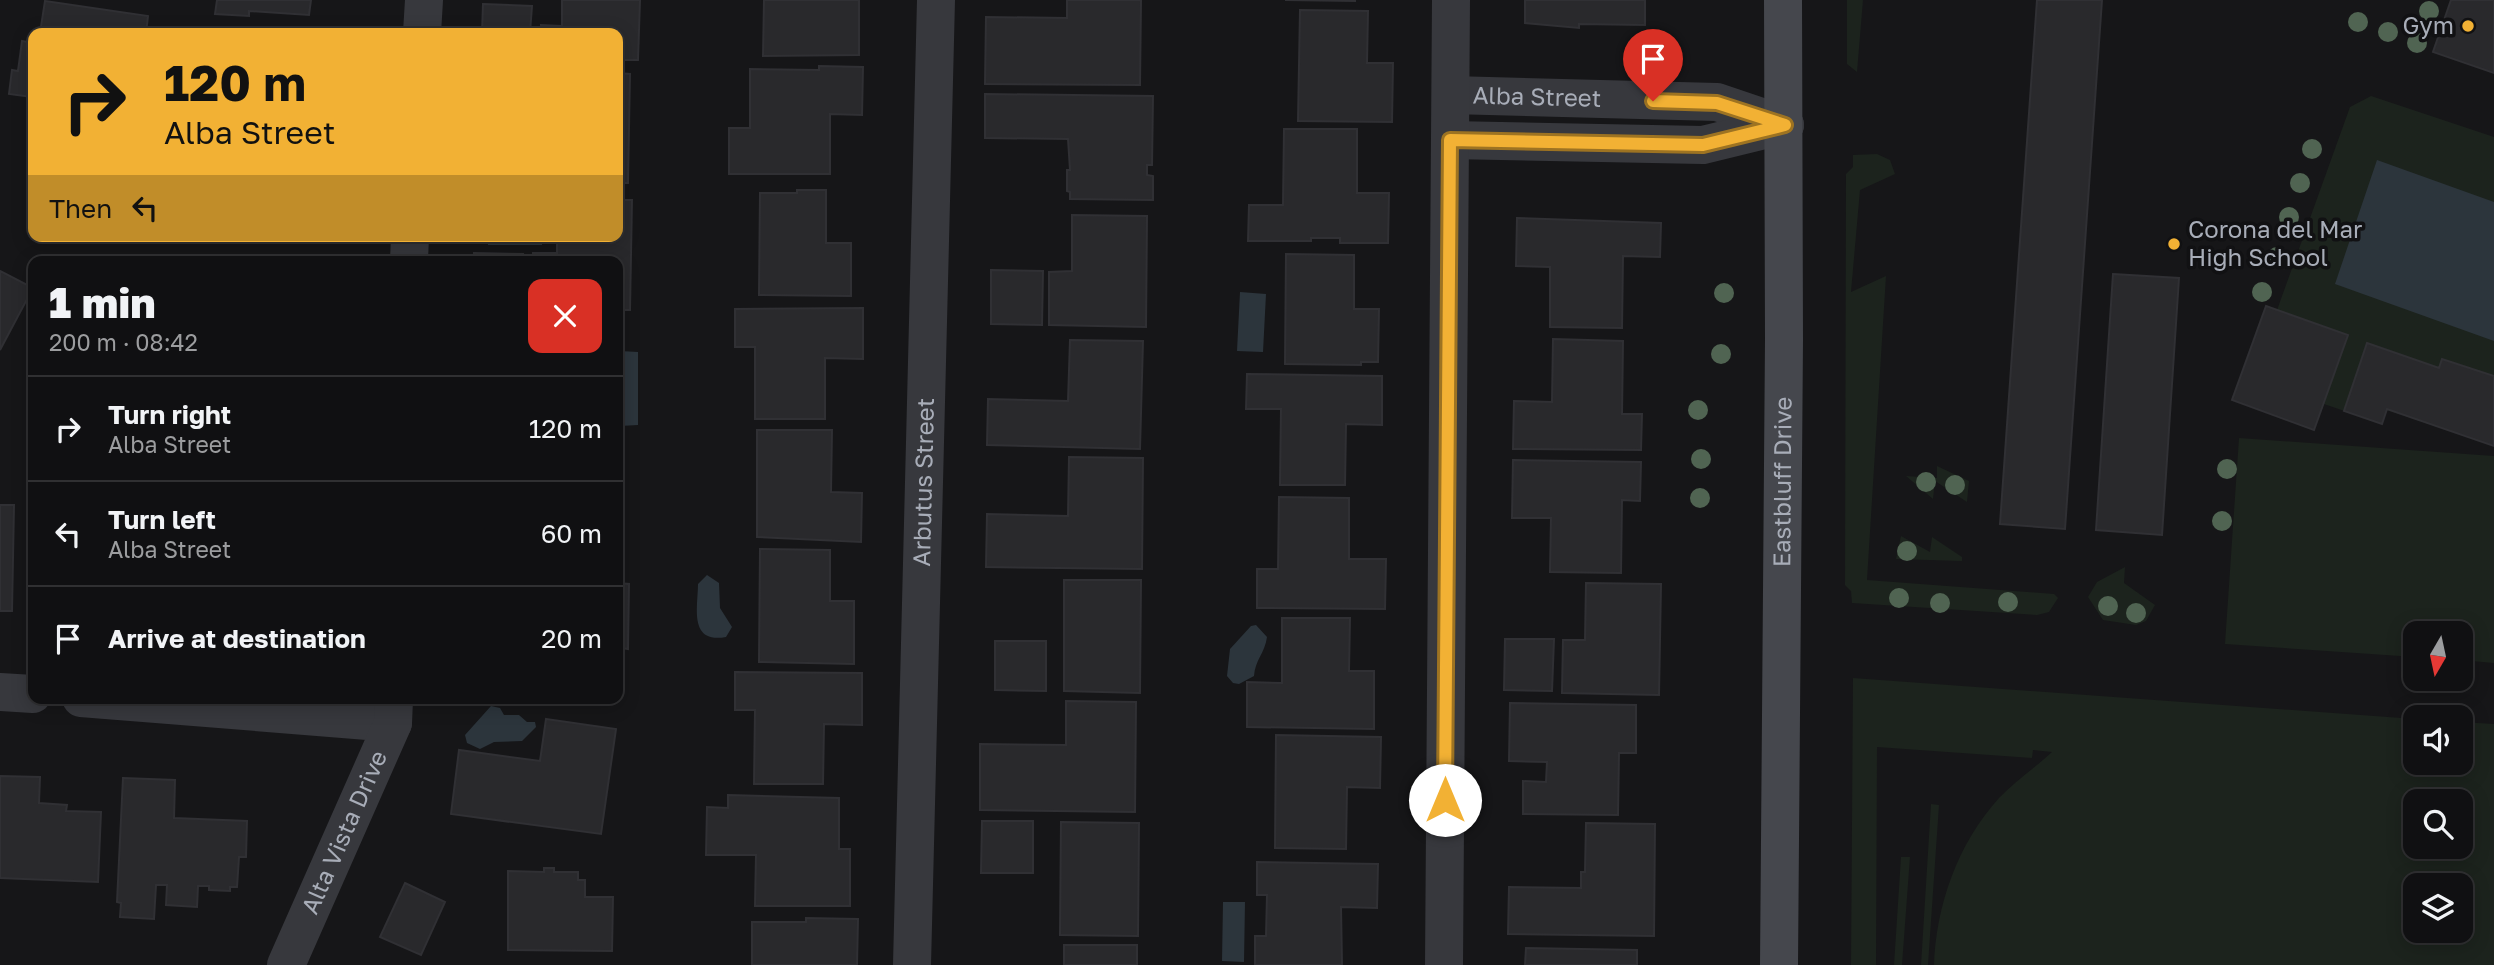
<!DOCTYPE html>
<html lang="en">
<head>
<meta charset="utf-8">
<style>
	body { margin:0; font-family:"Golos Text",sans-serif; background:#1e1e20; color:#f1f3f6; height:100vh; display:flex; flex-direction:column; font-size:26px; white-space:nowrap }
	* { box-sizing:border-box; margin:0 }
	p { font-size:23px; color:#9c9d9f }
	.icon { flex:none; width:38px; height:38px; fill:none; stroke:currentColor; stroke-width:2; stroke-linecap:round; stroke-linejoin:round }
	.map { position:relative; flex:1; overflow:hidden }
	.side { position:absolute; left:28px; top:256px; width:595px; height:448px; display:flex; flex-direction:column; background:#101012; border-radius:14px; box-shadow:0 4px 18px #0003,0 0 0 2px #303032 }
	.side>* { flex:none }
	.hud { position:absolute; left:28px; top:28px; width:595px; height:214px; border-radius:14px; box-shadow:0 4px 18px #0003,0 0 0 2px #303032; background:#f2b134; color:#111; overflow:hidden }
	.needle { width:46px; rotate:189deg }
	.controls { position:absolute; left:2403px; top:621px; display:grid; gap:14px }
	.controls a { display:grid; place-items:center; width:70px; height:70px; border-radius:14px; background:#101012; box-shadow:0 4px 18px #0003,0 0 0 2px #303032; font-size:35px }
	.pin { position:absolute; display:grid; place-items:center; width:60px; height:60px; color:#fff; margin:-72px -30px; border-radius:50% 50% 50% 0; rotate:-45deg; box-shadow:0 0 7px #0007 }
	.pin .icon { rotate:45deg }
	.me { position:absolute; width:77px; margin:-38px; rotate:0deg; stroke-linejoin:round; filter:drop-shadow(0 0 5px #0008) }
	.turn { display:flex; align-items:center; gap:24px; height:147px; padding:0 21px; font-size:32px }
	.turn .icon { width:91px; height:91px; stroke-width:2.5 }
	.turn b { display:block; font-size:49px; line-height:60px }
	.then { display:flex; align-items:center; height:66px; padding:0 21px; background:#0003; gap:14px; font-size:26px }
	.round { display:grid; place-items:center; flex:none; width:74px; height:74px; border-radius:14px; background:#1e1e20 }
	.overview { display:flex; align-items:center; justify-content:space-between; height:119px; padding:0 21px }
	h1 { font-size:42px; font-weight:800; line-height:52px }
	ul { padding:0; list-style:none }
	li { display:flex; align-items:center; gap:21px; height:105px; padding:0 21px; border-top:2px solid #303032 }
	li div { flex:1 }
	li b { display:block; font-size:26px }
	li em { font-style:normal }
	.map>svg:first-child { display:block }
</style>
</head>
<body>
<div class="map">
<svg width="2494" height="965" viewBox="0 0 2494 965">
	<rect width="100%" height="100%" fill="#161618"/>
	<path fill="#1c231d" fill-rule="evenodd" d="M1847,0H1863L1857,72L1847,64Z
		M2371,96L2494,137V446L2387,410L2382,424L2324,404L2314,430L2232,400L2266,306L2277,310L2350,107Z
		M1877,154L1890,160L1895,174L1860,190L1851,292L1886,276L1867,580L2054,594L2058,598L2049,612L2037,615L1852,603L1851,591L1845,585L1846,174L1853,167V155Z
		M2239,438L2494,456V663L2461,660L2460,634H2415V657L2225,644Z
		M1937,466L1969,481L1967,502L1935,481L1933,499L1906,476L1937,478Z
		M1901,536L1930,552L1932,537L1962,557V561L1896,559Z
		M2125,567L2124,583L2155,605L2146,621L2136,625L2103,620L2088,597L2097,582Z
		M1853,678L2415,719V763H2460L2461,722L2494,724V965H1934C1936,905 1958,843 1999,798C2015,781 2035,768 2052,752L2033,750L2032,758L1877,747L1876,965H1851ZM2415,802H2460V847H2415ZM2415,886H2460V931H2415Z
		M1931,804L1939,805L1928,965H1921Z
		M1901,857H1910L1902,965H1894Z"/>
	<path fill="#2c353c" d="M2377,160L2494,202V341L2335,284Z
		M488,236H543L542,245H488Z
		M1240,292L1266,294L1263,352L1237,351Z
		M620,351L638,352V425L620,426Z
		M707,575L719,583L720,608L732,627L726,637C688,644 698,606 698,584Z
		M1256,625L1267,637C1265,653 1255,660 1254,676L1239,684L1233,683L1227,676L1230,649L1251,626Z
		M491,706L500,708L504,715H519L527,722H535L536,727L522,741L494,742L480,749L467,743L465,735Z
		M1223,902H1245L1244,962L1222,961Z"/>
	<path fill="#29292c" stroke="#303034" stroke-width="2" d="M217,0H311L309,15L249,11V16L215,14Z
		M562,0H640L638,60H618V33H541V25L562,26Z
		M764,0H859V55L763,56Z
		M1067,0H1141L1140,85L985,84L986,17L1067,18Z
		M1285,0H1355V1Z
		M1525,0H1645V25L1579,24V28L1525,23Z
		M2037,0H2102L2065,529L2000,524Z
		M2451,0H2494V73L2433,52Z
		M45,1L148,16L146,33H40Z
		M483,4L532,6L530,33H482Z
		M1300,10L1368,11L1367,63H1393L1392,122L1298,121Z
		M22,41L33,43V97L9,94L12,70L18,71Z
		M819,66L863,67L862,115L830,114V174H729V128H750V69L819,70Z
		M618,73L630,74L628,183H618Z
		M985,94L1153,96L1152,165H1147V175L1153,176V200L1070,199V192L1067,191V170H1070L1068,139L985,138Z
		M1284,129H1357V193H1389L1388,243H1340V238H1311V241H1248L1249,205H1283Z
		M797,190H826V243H851V296L759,295L760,193H797Z
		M618,200H632L630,310H618V261H533V253H557V236H618Z
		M1072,215L1147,216L1146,327L1049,325V272L1072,271Z
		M1517,218L1661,223L1660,257L1623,256L1622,328L1550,327V267L1516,266Z
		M474,253L523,254V261H474Z
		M1286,254L1354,255V309H1379L1378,362H1361V365L1285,364Z
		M991,270L1043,271L1042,325L991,324Z
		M0,271L33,288L0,350Z
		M2113,274L2179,278L2162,535L2096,530Z
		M2266,306L2348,335L2314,430L2232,400Z
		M863,308V359L825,358V419H755V347H735V309Z
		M1553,339L1623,341L1622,414H1642L1641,450L1513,449L1514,401L1552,402Z
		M1070,340L1143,341L1140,449L987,445L988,399L1068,401Z
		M2367,343L2439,368L2442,359L2494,376V446L2387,409L2382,424L2344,411Z
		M1247,374L1382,376V425L1346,424L1345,485H1280L1281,409H1246Z
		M757,430H832L831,492L862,493L861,542L757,537Z
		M618,451H621L619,560H618Z
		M1069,457L1143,458L1142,569L986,567L987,514L1068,516Z
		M1513,460L1641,462L1640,501L1622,500L1621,573L1550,572L1551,518H1512Z
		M1279,497L1349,498V559H1386L1385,609L1257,608V569H1278Z
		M0,505H14L12,611H0Z
		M760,549L830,550V601H854V664L759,662Z
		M1064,580H1141L1140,693L1064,691Z
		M618,583L629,584L628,649L622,648L621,695H618Z
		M1586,583L1661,584L1659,695L1562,693L1563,640H1585Z
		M1282,618H1350L1349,671H1374V729L1247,727V682L1282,683Z
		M1505,639H1554L1552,691L1504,690Z
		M995,641H1046V691L995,690Z
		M735,672L862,673V725L824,724L823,784H754L755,710H735Z
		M1066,701L1136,702L1135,812L980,810V744L1066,745Z
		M1510,703L1636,705V753H1619L1618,815L1523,814V781L1546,782L1547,762L1509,761Z
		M546,719L616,729L601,834L451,814L459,750L540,761Z
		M1276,735L1381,737L1380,788L1347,787L1346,849L1275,848Z
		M0,776L40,777L39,803L67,805L66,811L101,812L98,882L0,878Z
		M123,778L175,780L174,818L247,821L246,857H239L237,887H230V891L209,890V886H198L197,907L166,905L167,885H156L154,919L120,917L121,903L117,902Z
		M728,795L839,798V849H850V906H755L756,855H706L707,807L728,808Z
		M982,821H1033V873H981Z
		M1061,822L1139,823L1138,936L1060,935Z
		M1586,823L1655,824L1654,936L1508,934L1509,887L1581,888V872H1585Z
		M1257,862L1378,864L1377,908L1341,907L1342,965H1255V936H1266L1267,895H1257Z
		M544,868H554V872H578V880H585V897H613L612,951L508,950V871L544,872Z
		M405,883L445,902L421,955L380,937Z
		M806,918L858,919L857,965H752V922H806Z
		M1064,945H1137V965H1064Z
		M1526,948L1637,950V965H1525Z"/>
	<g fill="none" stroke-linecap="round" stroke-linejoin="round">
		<g stroke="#37383d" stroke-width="38">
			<path d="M422,33L424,0"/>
			<path id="s1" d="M1451,95L1717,102L1785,125"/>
			<path d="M1450,140L1703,145L1785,125"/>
			<path d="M409,261L410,236"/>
			<path d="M0,692L33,694"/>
			<path d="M81,698L393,723"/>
			<path id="s2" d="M286,965L393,723L394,700"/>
			<path id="s3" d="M912,965L936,0"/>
			<path d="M1444,965L1451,0"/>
		</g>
		<path stroke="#45474d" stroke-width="38" id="s4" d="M1779,965L1784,340L1783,0"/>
	</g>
	<g fill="#506452">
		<circle cx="2429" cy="11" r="10"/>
		<circle cx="2358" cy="22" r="10"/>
		<circle cx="2388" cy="32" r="10"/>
		<circle cx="2417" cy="43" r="10"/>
		<circle cx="2312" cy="149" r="10"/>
		<circle cx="2300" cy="183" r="10"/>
		<circle cx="2289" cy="217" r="10"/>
		<circle cx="2277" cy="257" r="10"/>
		<circle cx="2262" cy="292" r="10"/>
		<circle cx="1724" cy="293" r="10"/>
		<circle cx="1721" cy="354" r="10"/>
		<circle cx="1698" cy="410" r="10"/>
		<circle cx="1701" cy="459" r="10"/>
		<circle cx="2227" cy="469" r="10"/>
		<circle cx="1926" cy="482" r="10"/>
		<circle cx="1955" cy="485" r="10"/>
		<circle cx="1700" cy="498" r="10"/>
		<circle cx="2222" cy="521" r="10"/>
		<circle cx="1907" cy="551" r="10"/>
		<circle cx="1899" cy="598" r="10"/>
		<circle cx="2008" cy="602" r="10"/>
		<circle cx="1940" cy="603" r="10"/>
		<circle cx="2108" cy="606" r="10"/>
		<circle cx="2136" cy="613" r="10"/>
	</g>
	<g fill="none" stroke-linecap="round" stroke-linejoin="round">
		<defs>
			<path id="route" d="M1445,800L1450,140L1703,145L1785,125L1717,103L1653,101"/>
		</defs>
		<use href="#route" stroke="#9d7322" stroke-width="18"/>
		<use href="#route" stroke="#f2b134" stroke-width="12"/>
	</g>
	<g fill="#f2b134" stroke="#111113" stroke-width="2.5">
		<circle cx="2468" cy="26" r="7"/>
		<circle cx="2174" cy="244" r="7"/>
	</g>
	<g text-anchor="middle" stroke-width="7" stroke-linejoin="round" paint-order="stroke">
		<g font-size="24" fill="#a8adb8" stroke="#111113" text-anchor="end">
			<text x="2454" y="34">Gym</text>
			<text x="2188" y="238" text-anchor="start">Corona del Mar<tspan x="2188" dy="28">High School</tspan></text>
		</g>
		<g font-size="24" fill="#a8adb8" stroke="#111113">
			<text dy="8" stroke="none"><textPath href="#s1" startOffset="86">Alba Street</textPath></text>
			<text dy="8" stroke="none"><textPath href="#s3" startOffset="483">Arbutus Street</textPath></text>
			<text dy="8" stroke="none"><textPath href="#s4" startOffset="483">Eastbluff Drive</textPath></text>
			<text dy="8" stroke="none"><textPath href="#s2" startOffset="145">Alta Vista Drive</textPath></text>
		</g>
	</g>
</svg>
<div class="controls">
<a><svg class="needle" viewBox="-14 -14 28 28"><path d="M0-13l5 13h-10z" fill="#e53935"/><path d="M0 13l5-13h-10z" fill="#9c9d9f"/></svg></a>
<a><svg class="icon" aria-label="sound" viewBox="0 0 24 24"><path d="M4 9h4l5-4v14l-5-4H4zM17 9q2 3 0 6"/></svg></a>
<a><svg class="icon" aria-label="search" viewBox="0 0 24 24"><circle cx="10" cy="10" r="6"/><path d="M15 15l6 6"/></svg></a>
<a><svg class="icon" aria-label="layers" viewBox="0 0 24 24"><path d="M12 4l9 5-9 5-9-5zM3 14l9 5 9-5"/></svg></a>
</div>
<div class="pin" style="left:1653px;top:101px;background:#d93025"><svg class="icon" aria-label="arrive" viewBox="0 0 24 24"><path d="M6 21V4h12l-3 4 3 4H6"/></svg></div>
<svg class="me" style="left:1445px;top:800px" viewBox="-20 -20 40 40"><circle r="19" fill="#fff"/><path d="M0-13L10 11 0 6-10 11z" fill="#f2b134"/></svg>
<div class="hud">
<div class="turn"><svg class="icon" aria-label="right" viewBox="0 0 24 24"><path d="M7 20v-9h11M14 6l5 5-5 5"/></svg><div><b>120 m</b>Alba Street</div></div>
<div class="then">Then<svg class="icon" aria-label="left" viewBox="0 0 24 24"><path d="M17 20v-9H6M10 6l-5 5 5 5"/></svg></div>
</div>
<section class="side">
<div class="overview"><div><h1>1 min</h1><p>200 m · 08:42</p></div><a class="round" style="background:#d93025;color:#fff"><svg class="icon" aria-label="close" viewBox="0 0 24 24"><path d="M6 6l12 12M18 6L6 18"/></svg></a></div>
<ul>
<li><svg class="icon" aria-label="right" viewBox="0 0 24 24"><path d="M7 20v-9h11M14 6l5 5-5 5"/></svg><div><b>Turn right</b><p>Alba Street</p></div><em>120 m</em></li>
<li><svg class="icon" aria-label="left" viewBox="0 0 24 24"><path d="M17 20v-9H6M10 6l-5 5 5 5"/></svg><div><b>Turn left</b><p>Alba Street</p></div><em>60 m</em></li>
<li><svg class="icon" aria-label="arrive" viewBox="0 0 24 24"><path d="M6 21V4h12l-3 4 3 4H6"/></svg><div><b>Arrive at destination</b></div><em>20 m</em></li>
</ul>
</section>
</div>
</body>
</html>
